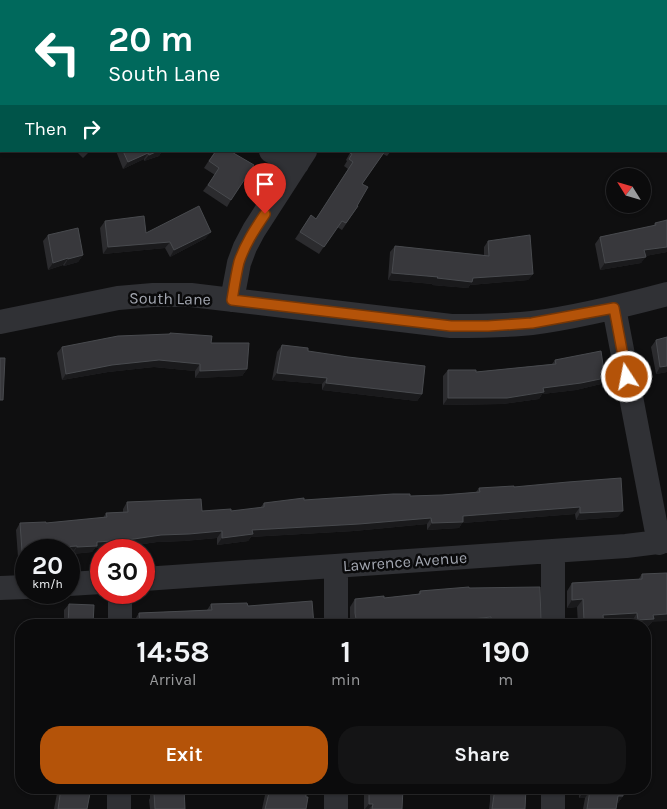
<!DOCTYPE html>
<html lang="en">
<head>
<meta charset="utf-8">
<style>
	body { margin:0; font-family:Karla,sans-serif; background:#141415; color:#f1f3f6; height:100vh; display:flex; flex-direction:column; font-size:19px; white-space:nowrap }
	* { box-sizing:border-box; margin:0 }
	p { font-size:16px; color:#9a9b9d }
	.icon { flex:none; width:28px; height:28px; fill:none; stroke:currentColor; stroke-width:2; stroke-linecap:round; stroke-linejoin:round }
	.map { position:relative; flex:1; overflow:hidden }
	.sheet { position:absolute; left:15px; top:619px; width:636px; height:175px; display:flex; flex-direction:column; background:#0b0b0c; border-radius:20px; box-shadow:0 1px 4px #0004,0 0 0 1px #2b2b2d }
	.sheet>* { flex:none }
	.guide { position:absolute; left:0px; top:0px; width:668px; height:152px; box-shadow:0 1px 4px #0004,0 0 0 1px #2b2b2d; background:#00695c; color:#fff; overflow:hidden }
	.needle { width:32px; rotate:307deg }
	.buttons { position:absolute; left:606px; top:168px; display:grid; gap:10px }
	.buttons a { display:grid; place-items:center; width:45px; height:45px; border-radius:50%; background:#0b0b0c; box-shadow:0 1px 4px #0004,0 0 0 1px #2b2b2d; font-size:25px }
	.speed { position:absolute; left:15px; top:539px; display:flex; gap:10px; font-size:25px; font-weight:700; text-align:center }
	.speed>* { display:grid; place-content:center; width:65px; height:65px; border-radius:50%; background:#0b0b0c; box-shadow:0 1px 4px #0004,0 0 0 1px #2b2b2d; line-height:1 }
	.speed small { font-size:12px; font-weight:400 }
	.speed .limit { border:8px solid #d22; background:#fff; color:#111 }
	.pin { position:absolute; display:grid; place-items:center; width:42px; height:42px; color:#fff; margin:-51px -21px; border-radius:50% 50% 50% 0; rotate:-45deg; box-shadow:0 0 5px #0007 }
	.pin .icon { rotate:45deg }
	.me { position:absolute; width:55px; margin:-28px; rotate:349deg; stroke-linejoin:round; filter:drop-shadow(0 0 4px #0008) }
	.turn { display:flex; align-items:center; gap:18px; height:105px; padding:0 25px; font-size:22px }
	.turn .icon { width:65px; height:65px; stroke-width:2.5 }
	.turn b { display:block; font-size:35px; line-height:42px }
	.then { display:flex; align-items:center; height:48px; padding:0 25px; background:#0003; gap:10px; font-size:19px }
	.eta { display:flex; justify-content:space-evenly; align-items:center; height:85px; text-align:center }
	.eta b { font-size:30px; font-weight:700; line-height:35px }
	.primary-button { display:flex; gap:10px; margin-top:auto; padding:10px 25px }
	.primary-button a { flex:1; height:58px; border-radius:20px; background:#b45309; color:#fff; font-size:20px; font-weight:700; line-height:58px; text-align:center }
	.primary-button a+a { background:#141415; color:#f1f3f6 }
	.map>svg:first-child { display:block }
</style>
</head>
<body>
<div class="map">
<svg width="667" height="809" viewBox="0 0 667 809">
	<rect width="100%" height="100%" fill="#0f0f10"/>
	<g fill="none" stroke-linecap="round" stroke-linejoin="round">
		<path stroke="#303135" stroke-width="24" d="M424,0L426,1
			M399,1L400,0
			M666,6H667
			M271,151L297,164
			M232,300L239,263L245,247L254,230L305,151
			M614,308L659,543
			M0,322L118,298L153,295H191L451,326C478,326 505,326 532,323C577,317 622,306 667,294
			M336,566V625
			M144,579L626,546L667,541
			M69,584L101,582
			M0,588L26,587
			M120,625V592
			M553,625V551
			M553,788V809
			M119,809V788
			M336,809V788"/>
	</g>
	<path fill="#2b2b2e" d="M459,0H476L475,1H462Z
		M76,151H90L83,158Z
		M116,151H162L159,156L144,161V159L123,169Z
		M215,151L231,200L227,207L203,191L215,175L204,168Z
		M351,151H391L387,156L383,154L362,184L357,206H358L342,230L337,227L319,254L295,239L311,215L316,219L348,169L344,166L347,161L346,160Z
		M105,221L146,233L206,238L170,257L165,248L103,254L100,228Z
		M655,223L667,252L645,256L641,263L600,270L595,244L600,237L653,226Z
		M48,235L83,255L78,262L64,266L63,265L48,270L43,241Z
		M488,241L533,274L528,280L470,285L468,288L432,285L433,284L388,280L390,252L395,246L484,255V247Z
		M170,333L211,343L247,369L242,376L195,378V371L154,367L108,372L62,380L57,353L62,347L169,334Z
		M656,340L667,372L656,374L651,347Z
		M282,345L308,351L422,394L417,401L322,390V384L272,380L277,352Z
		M555,360L601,384L576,390L542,394L539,399L502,404L443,405V376L448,370L476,372L552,364Z
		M514,487L618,517L576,520L575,514L462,523L459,528L427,530V524L354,531L251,537L248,541L217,545V538L184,541L157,542L122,547L95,548L92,552L72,554V553H69V550L18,557L16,530L20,523H46L103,518L106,513L123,512V509L127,502L202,511H231L260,508L264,503L304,500L442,495L476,492L479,488Z
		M642,574L652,622L648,626L645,625H632V621L603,622L604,625H578L577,607L567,608V591L572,583L638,580Z
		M469,588L541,623L539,625H350V607L355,599L384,598L418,594L420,591Z
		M69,604L93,625H64V610Z
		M211,604L248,606L314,625H134V621L139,613L207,610Z
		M58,788H91L87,809H54Z
		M150,788H185L184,789L185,809H150L149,800L150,798Z
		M270,788H306V809H262L265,795L270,789Z
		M364,788H403L402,809H364Z
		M490,788H526L525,809H489L490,801Z
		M579,788H623V796L618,803H617L616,809H583L585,798H579Z"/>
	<path fill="#1a1a1c" d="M158,151H162L159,156L144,161L149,155Z
		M148,153L144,159L123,169L128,162Z
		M211,232L206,238L170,257L174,250Z
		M170,242L165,248L103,254L108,247Z
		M667,247V252L640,257L644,250Z
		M83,255L78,262L64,266L68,259Z
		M646,257L641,263L600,270L605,263Z
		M68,258L63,265L48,270L53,263Z
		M392,273L438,277L433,284L388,280Z
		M533,274L528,280L470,285L468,288L432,285L437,278H473Z
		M159,360L200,364L195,371L154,367L108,372L62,380L66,374L112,365Z
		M667,366V372L656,374L660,367Z
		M247,369L242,376L195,378L200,371Z
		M277,373L327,378L322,384L272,380Z
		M605,378L601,384L576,390L542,394L539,399L502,404L443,405L448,398L543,388Z
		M326,383L422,394L417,401L322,390Z
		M580,507L575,514L462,523L459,528L427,530L432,523L463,516Z
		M623,511L618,517L576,520L580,513Z
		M431,518L427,524L354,531L251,537L248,541L217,545L222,538L252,530Z
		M222,531L217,538L184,541L157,542L122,547L95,548L92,552L72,554L77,547L97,542L161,535Z
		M77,546L72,553H69V550H29Z
		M26,550V557H18L22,551Z
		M583,599L577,607L567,608L572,600Z
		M637,613L632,621L598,623L603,615Z
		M667,614V621L652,622L648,626L645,627V625H634L638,620L653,615Z
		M491,617L486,625H415Z
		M587,620L583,625H581L584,621Z
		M541,623L539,625H491V624Z
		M585,790H590L585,798H579Z
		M618,796H623L618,803H613Z
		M369,804H373L369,809H365Z"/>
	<path fill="#38383c" stroke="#484a4e" d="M324,0H357L356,1H323Z
		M666,43H667V67L666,68Z
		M123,151H158L149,155L148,153L128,162Z
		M216,151H230L254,165L231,200L208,185L219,168L209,161Z
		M351,151H385L362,184L368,187L357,206H358L346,223L342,221L324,247L300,232L311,215L316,219L353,162L349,159L352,154L350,153Z
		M199,206L211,232L174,250L170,242L108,247L105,221L144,216L146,233Z
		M667,220V247L644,250L646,257L605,263L600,237L656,225L655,223Z
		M78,228L83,255L68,259V258L53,263L48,235Z
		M530,235L533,274L473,278L472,282L437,278L438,277L392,273L395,246L489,256L488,241Z
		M170,333L212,336L211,343H249L247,369L200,371V364L159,360L112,365L66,374L62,347L118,336L170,334Z
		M667,337V366L660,367L656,340Z
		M282,345L308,348V351L348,357L425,366L422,394L326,383L327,378L277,373Z
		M601,351L605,378L581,383L543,388L544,392L507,398H448V370H476V372L556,364L555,360Z
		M0,358H5L3,400H0Z
		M621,478L623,511L580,513V507L463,516V522L432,523L431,518L359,524L252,530L253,534L222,538V531L189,534L161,535L127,540L97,542V546L77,547V546L61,547L22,551L20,523L46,522V523L107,517L106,513L128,512L127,502L201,499L202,511L231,509V511L264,507V503L304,498V500L393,494H410V496L442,495L480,492L479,488L514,486V487L568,482Z
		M667,573V614L653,615L654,619L638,620L637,613L603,615L604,625H587V620L584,621L583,599L572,600V583L642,579V574Z
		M469,587V588L540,587L541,623L491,624V617L415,625H357L355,613V599L384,596V598L420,594V591Z
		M312,601L314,625H140L139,613L212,610L211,604L247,603L248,606Z
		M69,604L94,605L93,625H68Z
		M61,788H91L87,809H58Z
		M155,788H184L185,809H155L154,793H155Z
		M275,788H306V797H308L306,809H265L270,789L274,790Z
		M369,788H403L402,809H372L373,804H369Z
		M495,788H526L525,809H492Z
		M585,788H623V796H618L616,809H587L590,790H585Z"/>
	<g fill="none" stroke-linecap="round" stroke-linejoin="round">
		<defs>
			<path id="route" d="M265,214C255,229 245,244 239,262C236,274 234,288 232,300L451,326H488L532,323L614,308L627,377"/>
		</defs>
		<use href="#route" stroke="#753606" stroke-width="12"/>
		<use href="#route" stroke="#b45309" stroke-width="9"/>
	</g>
	<g text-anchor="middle" stroke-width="5" stroke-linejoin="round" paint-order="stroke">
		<g font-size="16" fill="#a2a6b0" stroke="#0a0a0b">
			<text transform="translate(170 298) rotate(1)" y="6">South Lane</text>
			<text transform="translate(405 561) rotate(-4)" y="6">Lawrence Avenue</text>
		</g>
	</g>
</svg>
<div class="buttons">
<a><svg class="needle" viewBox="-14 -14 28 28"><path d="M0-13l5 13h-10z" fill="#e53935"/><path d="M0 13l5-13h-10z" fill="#9a9b9d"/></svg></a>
</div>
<div class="speed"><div>20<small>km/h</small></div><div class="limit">30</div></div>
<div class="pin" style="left:265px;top:214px;background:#d93025"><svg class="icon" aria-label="arrive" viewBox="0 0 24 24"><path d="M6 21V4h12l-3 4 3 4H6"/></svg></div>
<svg class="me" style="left:627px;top:377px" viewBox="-20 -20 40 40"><circle r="17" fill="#b45309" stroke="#fff" stroke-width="3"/><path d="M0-11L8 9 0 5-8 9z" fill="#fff"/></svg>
<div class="guide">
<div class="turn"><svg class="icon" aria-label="left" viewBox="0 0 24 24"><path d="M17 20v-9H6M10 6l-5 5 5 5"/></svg><div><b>20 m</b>South Lane</div></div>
<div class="then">Then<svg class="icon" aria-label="right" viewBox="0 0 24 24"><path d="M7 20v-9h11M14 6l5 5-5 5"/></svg></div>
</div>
<section class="sheet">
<div class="eta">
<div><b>14:58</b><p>Arrival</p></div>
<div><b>1</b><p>min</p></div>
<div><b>190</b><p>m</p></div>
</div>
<div class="primary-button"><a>Exit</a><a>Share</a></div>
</section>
</div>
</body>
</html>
